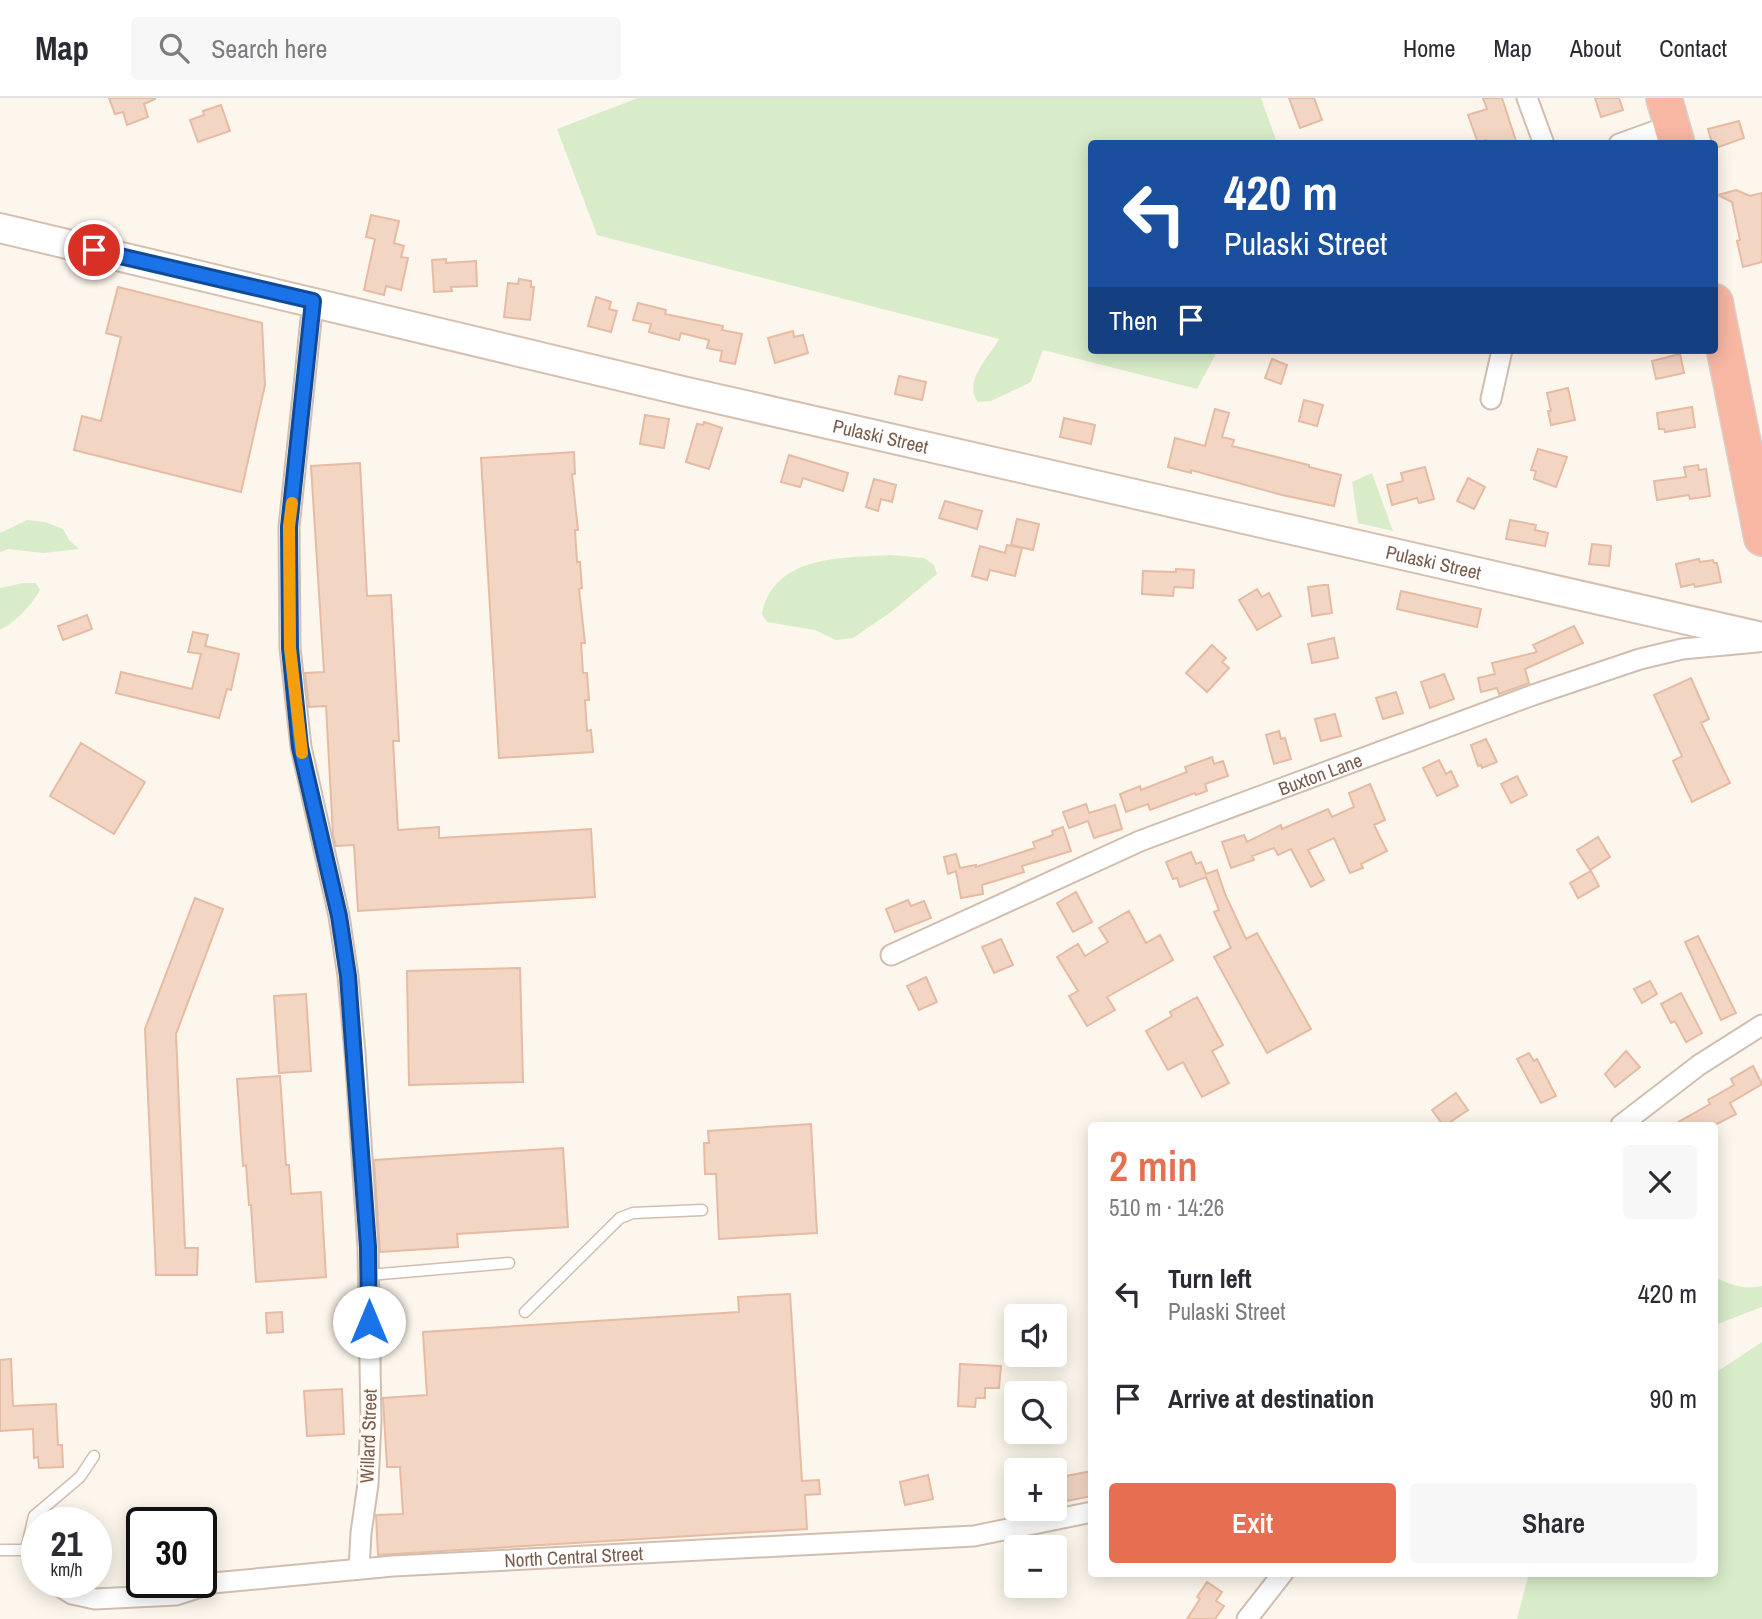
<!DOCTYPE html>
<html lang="en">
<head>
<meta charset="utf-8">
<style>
	body { margin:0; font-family:"Archivo Narrow",sans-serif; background:#f7f7f7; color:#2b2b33; height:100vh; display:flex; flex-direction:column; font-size:26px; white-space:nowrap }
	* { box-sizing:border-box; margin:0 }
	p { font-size:23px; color:#7c7c81 }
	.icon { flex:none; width:38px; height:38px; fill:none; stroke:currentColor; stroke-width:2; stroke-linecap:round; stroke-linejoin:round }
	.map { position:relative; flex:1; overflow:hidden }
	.sheet { position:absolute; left:1088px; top:1024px; width:630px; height:455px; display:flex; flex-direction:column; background:#fff; border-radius:7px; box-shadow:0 4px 18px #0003 }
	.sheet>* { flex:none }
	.top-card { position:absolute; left:1088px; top:42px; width:630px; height:214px; border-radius:7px; box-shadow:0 4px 18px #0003; background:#1a4fa0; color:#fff; overflow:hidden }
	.fabs { position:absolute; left:1004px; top:1206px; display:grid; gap:14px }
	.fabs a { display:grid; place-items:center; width:63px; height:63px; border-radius:7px; background:#fff; box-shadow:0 4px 18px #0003; font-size:35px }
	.speed { position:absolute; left:21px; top:1409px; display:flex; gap:14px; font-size:35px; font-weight:700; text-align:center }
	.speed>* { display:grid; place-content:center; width:91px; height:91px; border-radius:50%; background:#fff; box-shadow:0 4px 18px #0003; line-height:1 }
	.speed small { font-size:18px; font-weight:400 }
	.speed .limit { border:4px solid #111; border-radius:10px; background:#fff; color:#111 }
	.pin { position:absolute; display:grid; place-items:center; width:60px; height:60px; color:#fff; margin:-30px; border:4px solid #fff; border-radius:50%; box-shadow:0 2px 7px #0007 }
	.me { position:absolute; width:77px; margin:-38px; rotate:0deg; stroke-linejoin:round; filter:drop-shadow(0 0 5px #0008) }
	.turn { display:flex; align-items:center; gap:24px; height:147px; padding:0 21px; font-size:32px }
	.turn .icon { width:91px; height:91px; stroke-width:2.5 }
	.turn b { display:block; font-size:49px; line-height:60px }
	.then { display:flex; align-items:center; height:66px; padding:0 21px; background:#0003; gap:14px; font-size:26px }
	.round { display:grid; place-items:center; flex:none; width:74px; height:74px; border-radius:7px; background:#f7f7f7 }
	.summary { display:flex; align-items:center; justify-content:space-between; height:119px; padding:0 21px }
	h1 { font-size:42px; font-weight:600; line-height:52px; color:#e76f51 }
	.primary-button { display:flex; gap:14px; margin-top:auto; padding:14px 21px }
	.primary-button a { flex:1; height:80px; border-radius:7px; background:#e76f51; color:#fff; font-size:28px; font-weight:600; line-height:80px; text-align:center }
	.primary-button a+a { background:#f7f7f7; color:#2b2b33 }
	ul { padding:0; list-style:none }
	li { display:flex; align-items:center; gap:21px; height:105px; padding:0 21px }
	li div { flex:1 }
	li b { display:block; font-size:26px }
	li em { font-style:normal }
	header { display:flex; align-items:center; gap:42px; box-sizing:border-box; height:98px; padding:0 35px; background:#fff; border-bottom:2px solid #e1e1e2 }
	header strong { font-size:33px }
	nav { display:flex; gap:38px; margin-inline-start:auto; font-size:24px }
	.search { width:490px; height:63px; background:#f7f7f7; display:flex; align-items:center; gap:18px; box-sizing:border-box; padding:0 24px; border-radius:7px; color:#7c7c81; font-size:26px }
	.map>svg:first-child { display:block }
</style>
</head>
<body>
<header>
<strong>Map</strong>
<div class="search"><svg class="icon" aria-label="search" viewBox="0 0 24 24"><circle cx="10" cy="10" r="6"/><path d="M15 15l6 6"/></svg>Search here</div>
<nav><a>Home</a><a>Map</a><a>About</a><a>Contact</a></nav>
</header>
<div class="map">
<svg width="1762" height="1521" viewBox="0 0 1762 1521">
	<rect width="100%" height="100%" fill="#fdf6ec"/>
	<path fill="#d8ecc9" d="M638,0H1261L1277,45L1092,46V252H1218L1197,291L1043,252L1031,284L991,303L978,304C962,284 990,258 999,241L597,137L557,31Z
		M1372,375L1393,433L1358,425L1352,384Z
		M27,422L45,424L63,431L69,442L79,451L43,455L9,451L0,454V435Z
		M891,457L924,460L934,467L937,476L891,514L853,540L836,542L815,532L767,524L762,516C774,456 844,460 891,457Z
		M23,485H36L40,492C30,509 17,523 0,532V490Z
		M1715,1179C1731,1187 1744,1192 1762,1188V1209L1715,1227Z
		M1762,1244V1521H1517L1529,1475H1715V1275Z"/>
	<path fill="#f3d5c3" stroke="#e6bba3" stroke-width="2" d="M109,0H155V1L144,6L148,19L127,27L123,14L115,16Z
		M1289,0H1314L1322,22L1300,30Z
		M1483,0H1502L1517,46H1488L1486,42L1478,45L1468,17L1487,11Z
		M1595,0H1619L1623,12L1601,19Z
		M221,7L230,33L198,44L190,22L204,17L203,13Z
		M1739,23L1744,40L1716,50L1715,44L1712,45L1708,31Z
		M1736,92L1750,98L1762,95V164L1743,169L1737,143L1740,142L1732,104L1718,97Z
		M371,117L399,123L394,145L404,148L401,159L408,160L401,192L386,188L384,197L364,192L375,141L366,139Z
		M446,161V165L476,163L477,188L451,189L452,193L434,194L432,162Z
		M519,181L531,183V189H534L530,222L504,219L508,185L518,186Z
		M118,189L262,225L265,287L241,394L74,352L82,318L101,323L121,239L106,235Z
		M596,199L611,204L609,211L617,213L611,234L588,228Z
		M638,205L666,212L665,216L723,228L722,232L742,236L735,266L720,263L722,253L707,250L709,242L681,235L679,242L649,234L651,226L633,222Z
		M793,233L794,239L803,237L808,255L775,265L768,240Z
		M1680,256L1684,275L1656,281L1652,263Z
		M1272,261L1287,267L1281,286L1265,280Z
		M899,278L926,284L922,302L895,296Z
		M1568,290L1575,322L1551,327L1548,313H1551L1547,295Z
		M1304,302L1323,307L1317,328L1299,323Z
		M1692,309L1695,329L1665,334L1664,331H1659L1657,315Z
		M1215,311L1229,315L1222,339L1234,342L1232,348L1309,367V369L1341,377L1334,408L1282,397L1191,372V375L1168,369L1175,340L1205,348Z
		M645,317L669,321L664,350L640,346Z
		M1064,320L1095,327L1091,346L1060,339Z
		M704,324L722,330L709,371L686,364L697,326L703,327Z
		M1538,351L1567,359L1556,389L1534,381L1536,373L1531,372Z
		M574,354L575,376H572L578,432H575L577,464H580L582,490L579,491L585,545H581L583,575H587L589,602H585L587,633L591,632L593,654L499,660L481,360Z
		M789,357L848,375L843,393L803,380L800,389L781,384Z
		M360,365L367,498L391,497L399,643H393L398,732L439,729V740L591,731L595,799L358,813L354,747L336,748L333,737L326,608L309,609L305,575L324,574L311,368Z
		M1698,367L1699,372L1706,371L1710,398L1690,401L1689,397L1657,402L1654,383L1686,379L1684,369Z
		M1425,369L1434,401L1419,405L1417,400L1392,407L1387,387L1403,383L1401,375Z
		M1468,380L1485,389L1474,411L1457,403Z
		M874,381L896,387L892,404L881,401L878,413L866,409Z
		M945,403L982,413L977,431L939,420Z
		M1017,421L1039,426L1033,452L1011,447Z
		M1510,422L1536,427L1535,432L1548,435L1545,448L1506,441Z
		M1592,446L1611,448L1609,468L1589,466Z
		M1007,447L1022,450L1015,478L990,472L987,482L972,478L980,448L1005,455Z
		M1699,461L1700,464L1713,462L1714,465H1717L1721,484L1695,489L1694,486L1681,489L1676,466Z
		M1176,471L1194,472L1193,490L1174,489L1173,498L1142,496L1143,473L1176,474Z
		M1323,487H1328L1332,515L1312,518L1308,489Z
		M1257,491L1262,499L1269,495L1281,518L1257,532L1239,502Z
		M1401,493L1481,511L1477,529L1397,511Z
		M87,517L92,531L63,542L58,528Z
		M1574,528L1583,545L1525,571L1529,585L1499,596L1497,590L1481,594L1478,580L1495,576L1492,565L1537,554L1533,547Z
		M193,534L208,537L205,548L239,556L231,592L227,591L219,620L116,595L121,574L192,591L201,556L188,554Z
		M1334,540L1338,560L1312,565L1308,546Z
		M1212,547L1226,560L1222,564L1229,570L1207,594L1186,575Z
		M1444,576L1454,601L1430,610L1421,584Z
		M1691,580L1709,621L1701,625L1730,685L1692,704L1673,663L1682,658L1654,597Z
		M1396,594L1403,615L1383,621L1376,600Z
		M1335,616L1341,638L1321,643L1315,621Z
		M1279,633L1281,641L1285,640L1291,661L1274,666L1266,637Z
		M1486,641L1497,664L1482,670L1481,667L1478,668L1471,647Z
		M81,645L145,684L114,736L50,698Z
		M1212,659L1214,666L1223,663L1228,678L1205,686L1207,693L1196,697L1195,695L1150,712L1148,706L1126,714L1120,696L1140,688L1141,692L1187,674L1185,669Z
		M1439,662L1446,676L1451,673L1458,688L1437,698L1423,670Z
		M1517,678L1527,697L1511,705L1501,686Z
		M1370,686L1385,722L1374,727L1387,753L1361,766L1363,770L1350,775L1334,740L1308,752L1324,782L1311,789L1291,751L1278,757L1274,750L1252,758L1254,762L1231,770L1222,744L1244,737L1247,744L1281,727L1282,731L1289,728L1328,711L1332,719L1354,709L1349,695Z
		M1086,706L1089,715L1115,707L1122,731L1094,740L1088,723L1069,730L1063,714Z
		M1063,729L1071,753L1022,768L1024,774L982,787L983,796L961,800L956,773L948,776L944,759L956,756L960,770L976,767V769L1035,750L1033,744L1053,737L1052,733Z
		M1598,739L1610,759L1590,772L1577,752Z
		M1191,754L1196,766L1201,764L1206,776L1217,772L1225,796L1246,841L1257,835L1311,931L1267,955L1214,859L1231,850L1214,814L1219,812L1206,779L1180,789L1177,780L1173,781L1166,764Z
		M1591,773L1599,788L1578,800L1570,785Z
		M1076,794L1092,824L1073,834L1057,805Z
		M195,800L223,811L176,936L185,1150H198L197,1177H156L145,931Z
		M908,802L911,808L924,803L931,820L895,834L886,811Z
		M1129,813L1146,845L1160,837L1173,862L1107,899L1115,912L1087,928L1069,898L1078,893L1057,859L1078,846L1085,858L1108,844L1099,830Z
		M1698,838L1736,915L1721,922L1685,844Z
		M1001,841L1013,867L994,875L982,849Z
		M520,870L523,984L409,987L407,873Z
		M926,879L937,904L919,912L907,888Z
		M1650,883L1657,896L1642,905L1634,891Z
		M1681,895L1702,935L1686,944L1675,923L1671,925L1661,906Z
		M306,896L311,973L279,975L274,898Z
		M1197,899L1223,947L1212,953L1229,985L1202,999L1183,964L1168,972L1146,933L1172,918L1170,914Z
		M1626,953L1640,969L1615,989L1605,976Z
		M1529,955L1534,963L1537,961L1556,998L1541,1005L1517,961Z
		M1753,968L1762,986L1730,1005L1736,1016L1715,1027H1673L1710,1006L1708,1002L1734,987L1731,981Z
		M280,978L286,1067H289L291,1096L321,1094L326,1179L256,1184L251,1107H249L246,1067L243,1068L237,981Z
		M1456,995L1468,1012L1446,1027H1443L1432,1012Z
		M811,1026L817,1135L719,1141L716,1076H705L704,1045H709L708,1033Z
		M563,1050L568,1129L457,1136L458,1149L380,1154L374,1062Z
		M790,1196L802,1383L819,1382L820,1396L805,1397L807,1431L378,1457L376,1417L403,1416L400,1369H387L383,1300L427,1297L423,1234L739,1214L738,1199Z
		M282,1214L283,1234L267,1235L266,1215Z
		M11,1261L13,1308L56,1306L58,1347H62L63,1369L39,1370L38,1359L34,1360L33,1331L0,1333V1262Z
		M960,1266L1001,1268L999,1290H985V1300H976L975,1309L958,1308Z
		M342,1291L344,1336L307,1338L304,1293Z
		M1092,1373V1398L1057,1405L1055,1380Z
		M928,1377L933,1401L905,1407L900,1384Z
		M1207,1484L1222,1494L1216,1503L1224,1508L1215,1521H1187L1200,1501L1197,1499Z"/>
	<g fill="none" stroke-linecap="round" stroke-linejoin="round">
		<defs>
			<path id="lane" d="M369,1177L509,1165
				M525,1214L620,1120L633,1115L702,1112
				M0,1452H26
				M37,1464L26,1452L34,1418L80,1379L94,1358"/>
			<g id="street">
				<path d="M1527,0L1544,46"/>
				<path d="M1619,46L1672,27"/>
				<path d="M313,203L289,429L290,550L301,649L339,818L348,878L355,955L368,1149L371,1322L368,1386L361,1435L359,1471"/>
				<path d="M1491,301L1502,252"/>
				<path id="s1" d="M891,857L1140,743L1533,597L1640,561L1682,551L1757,544"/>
				<path d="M1621,1027L1699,967L1762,927"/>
				<path id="s2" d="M58,1487L72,1496L95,1501L176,1497L213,1485L393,1468L974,1438L1092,1414"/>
				<path d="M1247,1521L1283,1475"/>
			</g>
			<g id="secondary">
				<path id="s3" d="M0,130L683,293L1762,539"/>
			</g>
			<path id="highway" d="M1664,0L1677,46
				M1715,204L1762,440"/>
		</defs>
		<use href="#lane" stroke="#d1beb0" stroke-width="13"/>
		<use href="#street" stroke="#d1beb0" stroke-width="23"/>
		<use href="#secondary" stroke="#d6c0b0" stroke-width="32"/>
		<use href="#highway" stroke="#dad1cd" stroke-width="38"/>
		<use href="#lane" stroke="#fff" stroke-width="10"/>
		<use href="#street" stroke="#fff" stroke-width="19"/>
		<use href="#secondary" stroke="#fff" stroke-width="28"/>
		<use href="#highway" stroke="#f7b7a3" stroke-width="35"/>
	</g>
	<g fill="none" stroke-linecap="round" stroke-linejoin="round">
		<defs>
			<path id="route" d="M94,152L313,203L289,429L290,550L300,649L339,818L348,878L368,1149L369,1224"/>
		</defs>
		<use href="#route" stroke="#114b97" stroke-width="18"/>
		<use href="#route" stroke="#1a73e8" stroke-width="12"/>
		<path stroke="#f59e0b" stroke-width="12" d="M292,405L289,429L290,550L302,655"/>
	</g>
	<g text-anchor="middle" stroke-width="6" stroke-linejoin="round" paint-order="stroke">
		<g font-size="19" fill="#7a5c4d" stroke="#fffaf3">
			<text dy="7" stroke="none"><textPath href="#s3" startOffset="905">Pulaski Street</textPath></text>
			<text dy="7" stroke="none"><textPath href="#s3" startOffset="1472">Pulaski Street</textPath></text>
			<text dy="7" stroke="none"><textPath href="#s1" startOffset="466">Buxton Lane</textPath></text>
			<text transform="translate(368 1338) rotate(-88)" y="7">Willard Street</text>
			<text dy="7" stroke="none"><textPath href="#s2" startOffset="522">North Central Street</textPath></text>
		</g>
	</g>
</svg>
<div class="fabs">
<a><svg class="icon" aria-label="sound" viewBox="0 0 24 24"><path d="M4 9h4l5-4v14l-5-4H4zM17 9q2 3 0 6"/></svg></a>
<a><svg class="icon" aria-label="search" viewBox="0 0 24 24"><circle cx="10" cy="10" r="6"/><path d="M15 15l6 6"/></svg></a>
<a>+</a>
<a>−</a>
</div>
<div class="speed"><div>21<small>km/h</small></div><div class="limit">30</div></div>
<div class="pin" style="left:94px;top:152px;background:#d93025"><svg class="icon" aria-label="arrive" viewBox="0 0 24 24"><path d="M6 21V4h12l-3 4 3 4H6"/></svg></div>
<svg class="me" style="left:369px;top:1224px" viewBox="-20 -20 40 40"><circle r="19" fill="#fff"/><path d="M0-13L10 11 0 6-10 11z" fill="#1a73e8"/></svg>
<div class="top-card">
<div class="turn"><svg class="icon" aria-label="left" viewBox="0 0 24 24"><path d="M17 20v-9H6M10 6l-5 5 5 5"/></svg><div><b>420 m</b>Pulaski Street</div></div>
<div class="then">Then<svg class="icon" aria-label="arrive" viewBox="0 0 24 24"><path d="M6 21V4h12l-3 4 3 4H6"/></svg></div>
</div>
<section class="sheet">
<div class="summary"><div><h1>2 min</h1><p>510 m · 14:26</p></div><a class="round"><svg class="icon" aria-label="close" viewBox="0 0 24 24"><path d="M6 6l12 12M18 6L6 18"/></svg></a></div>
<ul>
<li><svg class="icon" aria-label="left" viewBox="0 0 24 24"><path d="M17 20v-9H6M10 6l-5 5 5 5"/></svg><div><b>Turn left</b><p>Pulaski Street</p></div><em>420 m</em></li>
<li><svg class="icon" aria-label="arrive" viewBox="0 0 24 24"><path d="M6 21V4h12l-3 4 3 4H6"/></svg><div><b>Arrive at destination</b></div><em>90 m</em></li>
</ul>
<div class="primary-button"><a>Exit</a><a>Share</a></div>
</section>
</div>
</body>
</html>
